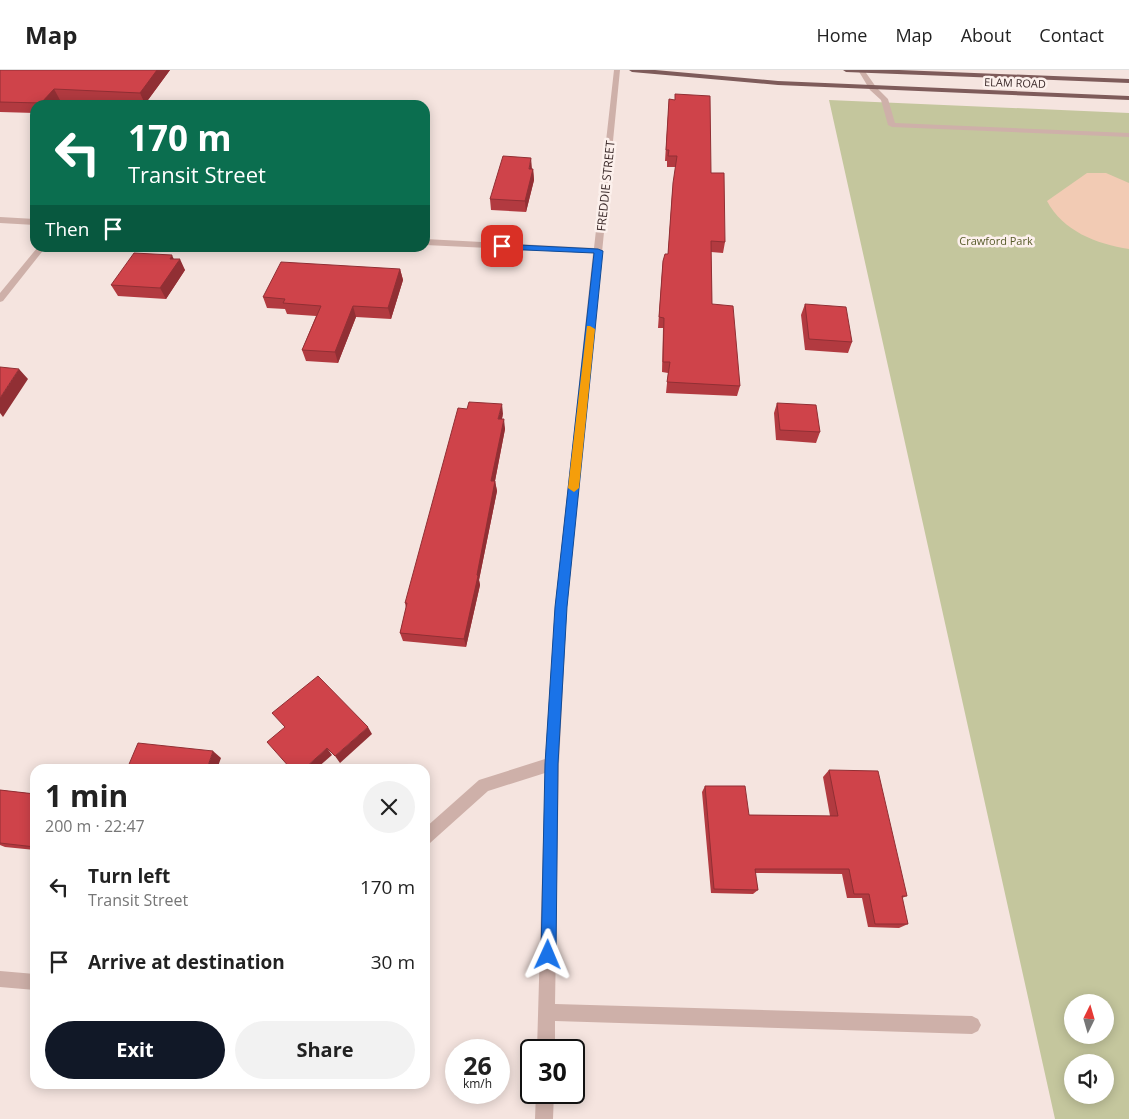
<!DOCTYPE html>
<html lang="en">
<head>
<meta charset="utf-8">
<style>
	body { margin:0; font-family:"Open Sans",sans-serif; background:#f2f2f2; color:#222; height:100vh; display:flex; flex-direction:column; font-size:19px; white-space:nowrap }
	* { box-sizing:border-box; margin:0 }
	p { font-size:16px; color:#767676 }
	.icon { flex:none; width:28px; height:28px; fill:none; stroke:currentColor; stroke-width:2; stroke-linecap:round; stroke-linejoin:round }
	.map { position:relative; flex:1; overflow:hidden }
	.panel { position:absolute; left:30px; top:694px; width:400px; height:325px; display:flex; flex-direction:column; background:#fff; border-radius:15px; box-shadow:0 2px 12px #0003 }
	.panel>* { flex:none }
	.banner { position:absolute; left:30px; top:30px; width:400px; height:152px; border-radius:15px; box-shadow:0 2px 12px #0003; background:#0b6e4f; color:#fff; overflow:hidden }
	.needle { width:32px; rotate:5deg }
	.tools { position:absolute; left:1064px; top:924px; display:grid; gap:10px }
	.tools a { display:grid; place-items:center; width:50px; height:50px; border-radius:50%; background:#fff; box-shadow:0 2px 12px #0003; font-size:25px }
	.speed { position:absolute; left:445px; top:969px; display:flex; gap:10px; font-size:25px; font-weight:700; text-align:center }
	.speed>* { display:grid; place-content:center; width:65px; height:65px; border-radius:50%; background:#fff; box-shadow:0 2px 12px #0003; line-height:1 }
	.speed small { font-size:12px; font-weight:400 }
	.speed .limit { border:2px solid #111; border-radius:8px; background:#fff; color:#111 }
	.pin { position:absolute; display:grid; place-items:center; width:42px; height:42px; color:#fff; margin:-21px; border-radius:10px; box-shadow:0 2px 8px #0006 }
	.me { position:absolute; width:55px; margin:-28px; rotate:1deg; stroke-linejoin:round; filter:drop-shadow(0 0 4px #0008) }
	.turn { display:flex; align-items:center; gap:18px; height:105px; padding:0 15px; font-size:22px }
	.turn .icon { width:65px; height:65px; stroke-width:2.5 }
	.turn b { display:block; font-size:35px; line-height:42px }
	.then { display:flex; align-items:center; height:48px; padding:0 15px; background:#0003; gap:10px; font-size:19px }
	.round { display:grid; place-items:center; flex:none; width:52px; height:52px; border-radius:26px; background:#f2f2f2 }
	.summary { display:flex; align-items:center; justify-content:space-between; height:85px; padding:0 15px }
	h1 { font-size:30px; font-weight:700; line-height:38px }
	.button { display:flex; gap:10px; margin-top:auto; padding:10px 15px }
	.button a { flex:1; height:58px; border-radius:30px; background:#111827; color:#fff; font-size:20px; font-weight:700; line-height:58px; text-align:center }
	.button a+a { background:#f2f2f2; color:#222 }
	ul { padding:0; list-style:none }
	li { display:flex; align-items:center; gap:15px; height:75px; padding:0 15px }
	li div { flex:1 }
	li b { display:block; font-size:19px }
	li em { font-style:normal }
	header { display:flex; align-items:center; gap:30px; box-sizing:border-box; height:70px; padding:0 25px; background:#fff; border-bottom:1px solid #e0e0e0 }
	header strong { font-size:24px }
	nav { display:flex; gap:28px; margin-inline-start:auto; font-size:18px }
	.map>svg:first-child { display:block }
</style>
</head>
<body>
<header>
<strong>Map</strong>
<nav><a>Home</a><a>Map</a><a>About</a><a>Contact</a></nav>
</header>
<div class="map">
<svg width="1129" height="1049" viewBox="0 0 1129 1049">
	<rect width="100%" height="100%" fill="#f5e4df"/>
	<path fill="#c4c69d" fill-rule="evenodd" d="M829,30L1129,43V1049H1055ZM1072,932H1105V965H1072ZM1072,992H1105V1025H1072Z"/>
	<path fill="#f2cbb4" d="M1087,103H1106L1129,113V179C1096,174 1063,161 1047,131Z"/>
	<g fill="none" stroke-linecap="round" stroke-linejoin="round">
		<path fill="#ceb0a9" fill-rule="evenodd" d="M614,0H620L567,537L559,694L555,934L972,946L978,949L981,955L978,961L972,964L555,951V980H537L545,703L488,721L430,773L425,776V758L479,710L545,689L555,537L593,183L425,175V169L594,178Z
			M858,0H864L876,17L888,29L895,53L1129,63V67L892,57L888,55L881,30L870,20Z
			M0,147L35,149V155L0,153Z
			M37,178H45L3,231L0,232V223Z
			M0,901L35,904V920L0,917Z
			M536,1022H554L553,1049H535Z"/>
		<path fill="#7e5b5a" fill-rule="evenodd" d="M629,0H655L778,11L1129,26V30L778,15L632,2Z
			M843,0H899L1129,9V13L846,2Z"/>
	</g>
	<path fill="#b23a40" d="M0,0H170L145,34L60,30L55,35H35V43L0,42Z
		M669,29L711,103L725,172L723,183L711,182L712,234L740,316L737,326L666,323L668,303L662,302L663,258H658L662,202L663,191L668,184L672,124L676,97H667V91H665Z
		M532,99H533L534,110L526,142L491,140L490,129Z
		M174,189L185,200L166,229L118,226L111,215Z
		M400,199L403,210L391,249L356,247L338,293L306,291L302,280L316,246L287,244L285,239L267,238L263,227Z
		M805,234L852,272L848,283L805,280L801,245Z
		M777,333L820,362L816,373L776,370L774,343Z
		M503,344L502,349L505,359L495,411L497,421L479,510L480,515L466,577L403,571L400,563L406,538L405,533Z
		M829,700L907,826L902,828L908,854L899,858L868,857L862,828H847L842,804L755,803L758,820L753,824L711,823L702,722L705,716L749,745L830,746L823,707Z
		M0,720L35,724V780L5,777L0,775Z"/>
	<path fill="#912f34" d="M157,0H170L145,34L140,23Z
		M54,19L60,30L55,35H42L41,33Z
		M531,88L532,99H529Z
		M533,99L534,110L526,142L525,131Z
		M172,185L176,194L180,189L185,200L166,229L160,218L170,189Z
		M400,199L403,210L391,249L388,238Z
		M353,236L356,247L338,293L335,282Z
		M19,299L28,309L3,347L0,343V328Z
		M502,334L503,344L499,359L498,349Z
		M504,349L505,359L493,421L491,411Z
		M495,411L497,421L479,510L480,515L466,577L464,569Z
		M368,657L372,664L340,693L335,686Z
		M327,678L332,685L316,699H304Z
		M213,681L221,688L217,699H207Z"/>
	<path fill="#cf434a" stroke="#912f34" d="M0,0H157L140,23L54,19L41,33L0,32Z
		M675,24L710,26L711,103H724L725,172L711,171L712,234L733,236L740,316L667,312L670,292H663L664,248L659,247L663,191L665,184H668L673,113L677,86H668L669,80H666L669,29L675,30Z
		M503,86L531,88L529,99H533L525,131L490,129Z
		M134,183L172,185L170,189H180L160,218L111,215Z
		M281,192L400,199L388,238L353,236L335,282L302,280L321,236L283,233L285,229L263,227Z
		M805,234L846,237L852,272L809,269Z
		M0,297L19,299L0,328Z
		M469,332L502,334L498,349H504L491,411H495L477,505L478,506L464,569L400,563L407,533H405L458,338L467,339Z
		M777,333L816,335L820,362L780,360Z
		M318,606L368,657L335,686L327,678L304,699H291L267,672L285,657L272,643Z
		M138,673L213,681L207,699H127Z
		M829,700L878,701L907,826H902L908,854H875L869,824H854L849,799H755L758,820L714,819L705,716H745L749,745L838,746Z
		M0,720L35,724V777L0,773Z"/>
	<path fill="#1a73e8" stroke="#114b97" d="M499,174L598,179L603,181L567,537L558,694L556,885L553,890L548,892L543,890L541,885L545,694L555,537L594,183L502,179L498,176Z"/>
	<path fill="#f59e0b" d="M587,256H590L595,259L579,418L574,422L568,418Z"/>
	<g text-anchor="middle" stroke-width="5" stroke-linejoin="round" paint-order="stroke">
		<g font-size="11" fill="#3b2a2a" stroke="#fcf0ec">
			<text transform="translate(1015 13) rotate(2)" y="4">ELAM ROAD</text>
		</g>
		<g font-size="11" fill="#585c2b" stroke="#fcf0ec">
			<text x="996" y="175">Crawford Park</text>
		</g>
		<g font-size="12" fill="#3b2a2a" stroke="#fcf0ec">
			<text transform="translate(606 116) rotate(-84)" y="4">FREDDIE STREET</text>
		</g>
	</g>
</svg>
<div class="tools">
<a><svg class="needle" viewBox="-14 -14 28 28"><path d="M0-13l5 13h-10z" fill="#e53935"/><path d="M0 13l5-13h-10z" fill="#767676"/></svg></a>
<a><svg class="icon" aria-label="sound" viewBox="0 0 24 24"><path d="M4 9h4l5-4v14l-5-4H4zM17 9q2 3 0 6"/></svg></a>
</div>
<div class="speed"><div>26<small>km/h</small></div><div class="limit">30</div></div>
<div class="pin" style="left:502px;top:176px;background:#d93025"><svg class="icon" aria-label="arrive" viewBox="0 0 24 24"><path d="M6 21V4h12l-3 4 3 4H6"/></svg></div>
<svg class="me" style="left:548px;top:885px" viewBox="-20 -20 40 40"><path d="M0-17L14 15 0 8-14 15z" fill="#1a73e8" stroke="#fff" stroke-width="4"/></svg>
<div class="banner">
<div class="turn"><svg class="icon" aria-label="left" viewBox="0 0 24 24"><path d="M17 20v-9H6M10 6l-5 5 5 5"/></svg><div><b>170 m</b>Transit Street</div></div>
<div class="then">Then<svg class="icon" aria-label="arrive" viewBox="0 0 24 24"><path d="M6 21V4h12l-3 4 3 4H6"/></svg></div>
</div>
<section class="panel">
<div class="summary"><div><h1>1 min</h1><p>200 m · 22:47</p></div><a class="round"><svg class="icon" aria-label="close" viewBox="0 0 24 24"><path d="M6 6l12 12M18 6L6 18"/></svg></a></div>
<ul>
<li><svg class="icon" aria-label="left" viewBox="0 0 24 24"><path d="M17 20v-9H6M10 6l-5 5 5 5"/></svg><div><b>Turn left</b><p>Transit Street</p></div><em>170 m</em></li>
<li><svg class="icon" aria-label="arrive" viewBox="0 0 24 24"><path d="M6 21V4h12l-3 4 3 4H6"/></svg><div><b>Arrive at destination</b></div><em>30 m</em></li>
</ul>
<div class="button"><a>Exit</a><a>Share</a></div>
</section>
</div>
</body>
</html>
